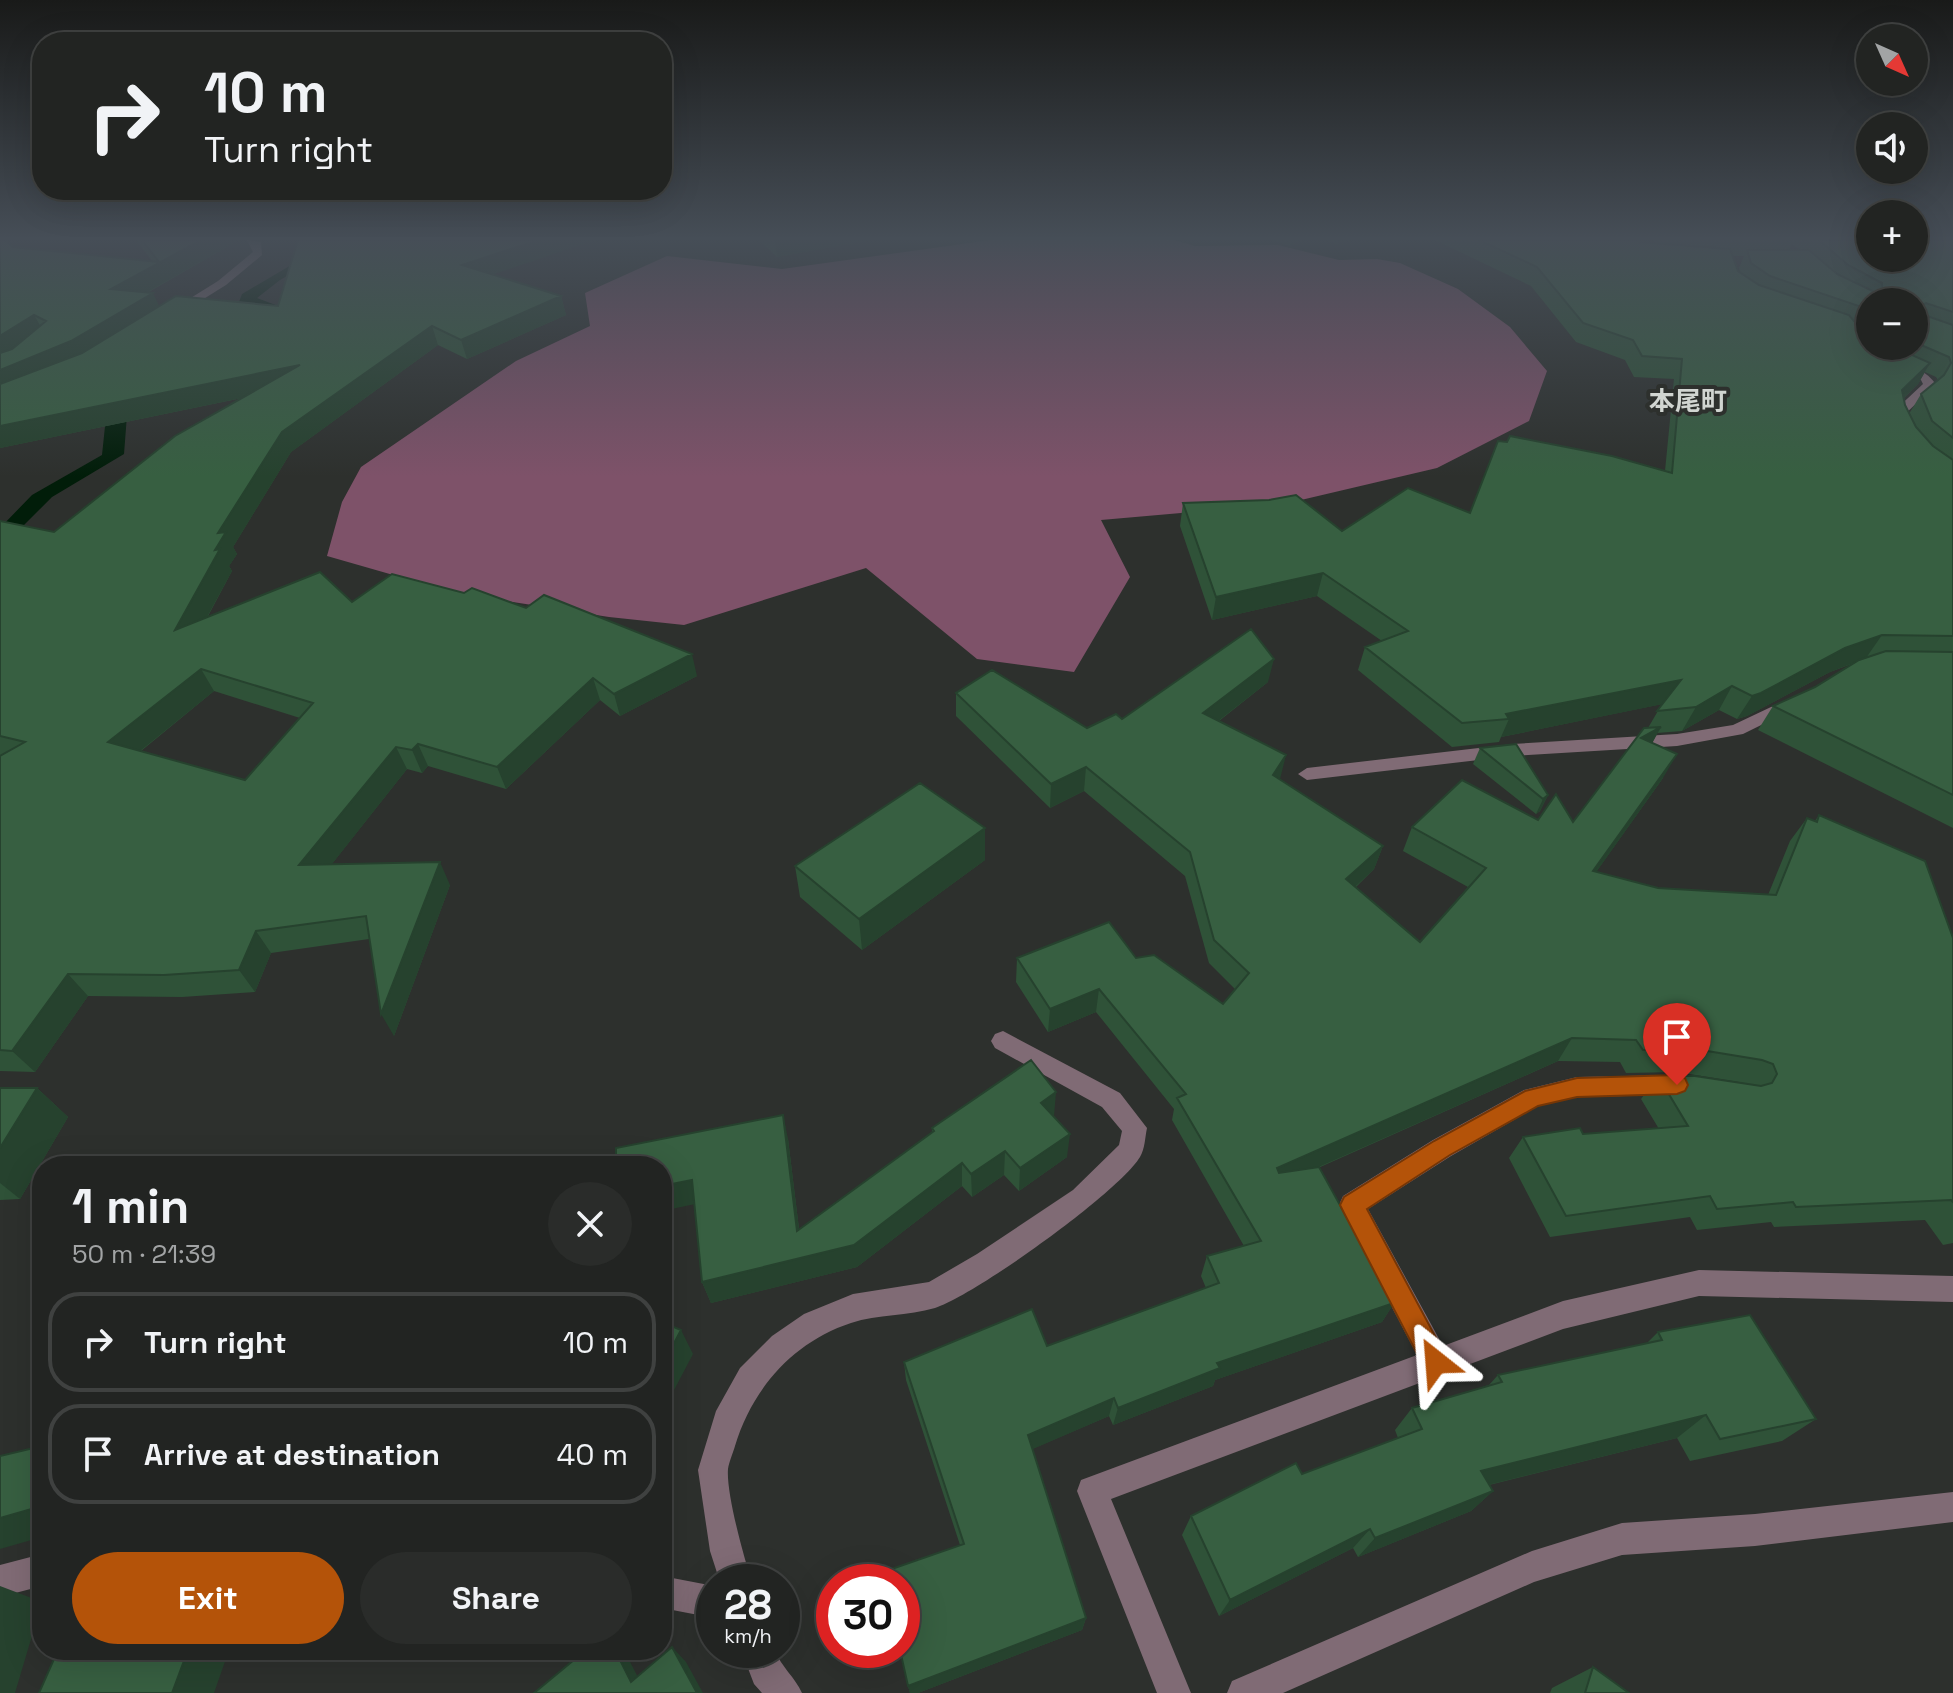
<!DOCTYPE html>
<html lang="en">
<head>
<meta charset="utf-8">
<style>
	body { margin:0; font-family:"Space Grotesk","Noto Sans JP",sans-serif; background:#2a2c2a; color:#f1f3f6; height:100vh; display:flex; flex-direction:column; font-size:30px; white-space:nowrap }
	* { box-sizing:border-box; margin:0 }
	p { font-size:26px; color:#a2a4a5 }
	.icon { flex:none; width:44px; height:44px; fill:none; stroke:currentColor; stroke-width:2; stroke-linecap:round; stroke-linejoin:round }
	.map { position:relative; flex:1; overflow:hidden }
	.drawer { position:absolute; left:32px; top:1156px; width:640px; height:504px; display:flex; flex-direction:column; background:#222422; border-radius:32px; box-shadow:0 8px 32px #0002,0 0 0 2px #3f4140 }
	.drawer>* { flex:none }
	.hud { position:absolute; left:32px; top:32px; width:640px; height:168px; border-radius:32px; box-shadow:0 8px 32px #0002,0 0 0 2px #3f4140; background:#222422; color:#f1f3f6; overflow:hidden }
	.needle { width:52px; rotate:135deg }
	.controls { position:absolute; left:1856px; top:24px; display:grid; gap:16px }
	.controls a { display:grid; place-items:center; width:72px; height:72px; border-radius:50%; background:#222422; box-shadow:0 8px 32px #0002,0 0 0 2px #3f4140; font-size:40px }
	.speed { position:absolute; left:696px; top:1564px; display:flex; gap:16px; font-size:40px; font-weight:700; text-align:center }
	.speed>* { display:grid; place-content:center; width:104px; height:104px; border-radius:50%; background:#222422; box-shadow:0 8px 32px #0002,0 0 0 2px #3f4140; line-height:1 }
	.speed small { font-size:20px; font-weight:400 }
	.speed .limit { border:12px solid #d22; background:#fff; color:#111 }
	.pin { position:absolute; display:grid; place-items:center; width:68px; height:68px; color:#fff; margin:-82px -34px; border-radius:50% 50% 50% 0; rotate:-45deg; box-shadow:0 0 8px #0007 }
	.pin .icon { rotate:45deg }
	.me { position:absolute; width:88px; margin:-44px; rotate:332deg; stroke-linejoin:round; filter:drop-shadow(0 0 6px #0008) }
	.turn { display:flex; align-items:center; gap:28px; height:168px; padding:0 40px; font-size:36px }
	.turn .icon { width:104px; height:104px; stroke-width:2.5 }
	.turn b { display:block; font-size:56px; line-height:68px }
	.round { display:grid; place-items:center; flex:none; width:84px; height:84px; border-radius:42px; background:#2a2c2a }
	.summary { display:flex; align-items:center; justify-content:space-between; height:136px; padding:0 40px }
	h1 { font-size:48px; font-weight:600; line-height:60px }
	.action { display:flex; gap:16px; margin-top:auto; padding:16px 40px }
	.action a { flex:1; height:92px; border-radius:48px; background:#b45309; color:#fff; font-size:32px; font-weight:600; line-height:92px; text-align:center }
	.action a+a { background:#2a2c2a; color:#f1f3f6 }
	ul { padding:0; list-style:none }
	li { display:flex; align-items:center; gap:24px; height:100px; margin:0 16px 12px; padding:0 24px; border:4px solid #3f4140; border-radius:32px }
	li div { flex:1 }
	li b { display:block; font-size:30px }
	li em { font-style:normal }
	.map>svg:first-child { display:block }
</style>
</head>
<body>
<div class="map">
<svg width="1953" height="1693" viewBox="0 0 1953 1693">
	<rect width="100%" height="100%" fill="#2d302d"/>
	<path fill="#7e5269" d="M991,240H1174L1195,246L1278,245L1339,260L1377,259L1400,263L1458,289L1510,327L1547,371L1529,421L1437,468L1284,504L1101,520L1130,577L1074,672L977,659L866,568L684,625L609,617L456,593L327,556L342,502L361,467L516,361L590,326L585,293L667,256L782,269Z"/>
	<path fill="#011d09" d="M298,261L310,263L280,280L257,298L289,310L127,415L124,454L52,497L13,536L0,528L32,495L102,455L106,417L239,302L242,294Z"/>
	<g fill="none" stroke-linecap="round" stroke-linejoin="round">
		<path fill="#806b75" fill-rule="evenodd" d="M247,240L261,242L262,255L226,285L181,313H173V309L218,281L253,252Z
			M1894,363C1909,363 1929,372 1936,385L1905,414L1907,427L1900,431L1893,427L1892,413L1923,384L1921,380L1894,369Z
			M1790,698L1799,704L1796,708L1743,734L1677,746L1513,756L1307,780L1298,774L1307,768L1513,744L1677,734L1733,725Z
			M1003,1031L1120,1093L1147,1128C1145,1137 1145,1149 1140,1157C1118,1193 975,1295 935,1308C908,1316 878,1314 851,1323C793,1342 752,1389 735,1446C733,1453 729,1462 728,1469C726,1493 744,1558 752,1582H720L710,1551L698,1470L716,1411L740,1368L772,1336L804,1314L853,1294L929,1282L977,1254L1073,1190L1119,1145L1122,1131L1102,1107L995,1048L991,1041L995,1034Z
			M1675,1075L1683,1078L1687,1085L1683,1092L1675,1095L1577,1097L1538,1106L1451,1156L1368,1209L1443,1346L1563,1301L1699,1270L1953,1276V1302L1699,1296L1563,1329L1111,1499L1191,1693H1157L1077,1491L1081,1480L1417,1355L1343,1214L1339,1205L1343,1196L1433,1140L1524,1090L1577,1077Z
			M1953,1492V1522L1755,1546L1622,1555L1534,1582L1283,1693H1227L1232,1681L1532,1551L1622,1523L1755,1514Z
			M42,1554V1586L0,1597V1565Z
			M662,1576L714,1586V1618L662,1608Z
			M741,1650H775C781,1667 795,1677 802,1693H762L754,1684Z"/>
	</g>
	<path fill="#2f5238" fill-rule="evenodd" d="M136,240H239L147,293L159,306H278L492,275L561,296L566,315L467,359L438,345L291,452L233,547L237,554L229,566L232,571L207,618L352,602L697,676L620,716L600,700L506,789L428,766L422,773L407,769L331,865L450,885L394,1036L369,939L271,953L255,992L182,997L88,996L35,1072L0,1071V756L1,755H0V521L54,532L242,398L0,448L13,247L153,262ZM214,691L300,718L245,780L141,751Z
		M759,240H870L777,257Z
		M1271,240H1301L1290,246Z
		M1326,240H1349L1337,244Z
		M1435,240H1639L1640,242L1653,243L1654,240H1953V828L1758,730L1773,706L1815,687L1857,662L1830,672L1747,716L1737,719L1719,710L1682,731L1657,733L1652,743L1663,778L1596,872L1658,888L1768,895L1790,841L1807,818L1815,821L1819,815L1953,938V1243L1943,1245L1925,1220L1774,1227L1771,1222L1697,1230L1690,1217L1550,1237L1509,1158L1523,1137L1583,1134L1659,1129L1641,1099L1658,1076L1745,1083L1677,1072L1626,1073L1620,1062L1558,1061L1318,1168L1394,1303L1382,1322L1215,1380L1213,1386L1113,1425L1109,1416L1032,1449L1086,1618L1082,1630L918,1693H910L908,1686L960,1545L906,1380L904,1362L1047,1346L1206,1288L1201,1276L1207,1256L1244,1246L1172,1120L1174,1109L1096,1012L1048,1032L1016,982L1017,958H1136L1223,1004L1235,989L1209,963L1185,876L1084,791L1050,808L956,716V693L1087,728L1268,682L1219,721L1279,780L1383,846L1374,869L1356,887L1420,942L1468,887L1403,851L1412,827L1538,820L1573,822L1648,728L1662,704L1501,737L1499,742L1452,747L1358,670L1365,647L1382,641L1317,596L1212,620L1180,526L1183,503L1342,531L1470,513L1665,471L1674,379L1634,377L1625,360L1576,342L1531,286ZM1792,244L1800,250H1789ZM1732,256H1744L1739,268L1740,272L1738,271ZM1870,302H1914V346H1870ZM1925,372L1936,377L1938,380L1921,394L1909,414L1905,405L1904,398L1918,384Z
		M1480,748L1548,795L1540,811L1536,814L1473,764Z
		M985,860L862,950L800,897L795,866Z
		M0,1088H37L68,1117L20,1199L0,1200Z
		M1054,1116L1067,1157L1019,1191L1004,1175L972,1197L962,1186L857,1267L711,1303L702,1282L788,1139L799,1229L932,1132V1128Z
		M1658,1332L1816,1419L1782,1441L1690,1461L1677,1438L1489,1485L1493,1491L1471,1511L1358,1557L1353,1548L1219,1616L1182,1535L1191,1516L1398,1438L1395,1430L1412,1408L1489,1385L1498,1375L1647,1343Z
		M1593,1667L1629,1693H1550L1552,1688Z"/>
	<path fill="#26422e" d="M201,240H239L121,307L111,289Z
		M539,240H595L468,283L462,265Z
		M775,240H870L777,257Z
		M1291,240H1301L1290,246Z
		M1338,240H1349L1337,244Z
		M153,293L162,312L0,395V370Z
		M561,296L566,315L467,359L461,340Z
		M34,315L45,334L0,362V336Z
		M432,326L438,345L291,452L233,547L237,554L229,566L232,571L188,652L175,630L215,550L218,533L282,432Z
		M1930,363L1918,384L1890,411L1902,390Z
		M300,365L309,384L0,448V426Z
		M1323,573L1317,596L1212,620L1216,597Z
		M1882,635L1866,658L1830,672L1747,716L1737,719L1752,696L1845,648Z
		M692,654L697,676L620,716L614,694Z
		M1274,659L1268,682L1199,736L1203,713Z
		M201,669L214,691L124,764L108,742Z
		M593,678L600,700L506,789L497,767Z
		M1681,680L1668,703L1501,737L1509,719L1506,714Z
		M1732,686L1719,710L1682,731L1696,707Z
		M1661,727L1648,751L1641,738Z
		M418,744L428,766L422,773L412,750Z
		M396,747L407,769L313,888L299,865Z
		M1677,754L1663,778L1580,895L1593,871Z
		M1286,755L1280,779L1267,799L1273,775Z
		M1086,767L1084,791L1050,808L1051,784Z
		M1548,795L1540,811L1536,814L1543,799Z
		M985,828V860L862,950L859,919Z
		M1383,846L1374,869L1339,902L1346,879Z
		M440,862L450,885L394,1036L381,1014Z
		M256,931L271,953L255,992L239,970Z
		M68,974L88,996L35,1072L12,1051Z
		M1099,989L1096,1012L1048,1032L1050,1009Z
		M1572,1038L1558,1061L1269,1189L1277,1168Z
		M37,1088L68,1117L20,1199L0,1183V1148Z
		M1056,1092L1054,1116L1041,1103Z
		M783,1115L788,1139L802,1253L797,1231Z
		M1070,1134L1067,1157L1019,1191L1020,1168Z
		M1005,1151L1004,1175L972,1197L971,1174Z
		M962,1163V1186L857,1267L711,1303L702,1282Z
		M692,1180L700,1203L662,1211V1186Z
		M1394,1303L1382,1322L1215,1380L1213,1386L1113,1425L1118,1408L1217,1363Z
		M681,1330L693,1354L662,1413V1366Z
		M1114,1398L1109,1416L1026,1452L1028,1435Z
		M1706,1415L1677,1438L1460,1492L1481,1471Z
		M1493,1491L1471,1511L1358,1557L1375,1538Z
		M42,1506V1537L0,1549V1518Z
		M1370,1529L1353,1548L1219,1616L1230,1600Z
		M0,1586L42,1602L15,1693H0Z
		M1086,1618L1082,1630L918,1693H910L908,1686Z
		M672,1647L686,1662L703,1693H697Z
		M188,1650H229L214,1693H172Z
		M615,1650H624L646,1693L631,1682Z"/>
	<path fill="#375f41" stroke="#26422e" stroke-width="2" fill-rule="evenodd" d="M0,240H5L13,247L159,262L142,240H201L111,289L153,293L71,341L0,370V353L12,349L46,321L34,315L0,336Z
		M298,240H539L462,265L561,296L461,340L432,326L282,432L218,533L226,532L215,550L220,549L175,630L320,572L352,602L392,574L464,593L472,588L526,608L544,595L692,654L614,694L593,678L497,767L418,744L412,750L396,747L299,865L440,862L381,1014L366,916L256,931L239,970L164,975L68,974L12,1051L0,1050V756L25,742L0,736V521L54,532L175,436L300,365L0,426V384L82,353L176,296L278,306ZM201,669L313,703L245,780L108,742Z
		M1479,240H1639L1640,242L1730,249L1738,271L1759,285L1849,315L1865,334L1870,336V346H1892L1930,363L1902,390L1905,405L1916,427L1933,446L1953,460V636L1882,635L1845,648L1761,693L1752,696L1732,686L1696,707L1657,711L1681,680L1506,714L1509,719L1462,723L1365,647L1408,631L1323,573L1216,597L1183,503L1269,500L1296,495L1342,531L1408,488L1470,513L1498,441L1507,442L1510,436L1612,456L1672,473L1682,359L1642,356L1633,340L1583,323L1537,267Z
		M1819,240H1870V258H1914V240H1953V312L1926,303L1922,305L1924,315L1953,325V438L1932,421L1921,394L1944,375L1951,363L1949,357L1914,342V302H1870V318L1859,306L1770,276L1751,263L1747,250H1809L1837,274L1883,296L1882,283L1848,265Z
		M1251,629L1274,659L1203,713L1286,755L1273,775L1383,846L1346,879L1420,942L1486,868L1412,827L1462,780L1538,820L1556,794L1573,822L1644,728L1661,727L1641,738L1677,754L1593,871L1658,888L1776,895L1807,818L1817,822L1819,815L1925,861L1953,938V1202L1951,1200L1796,1207L1793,1202L1717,1209L1710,1196L1566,1216L1523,1137L1580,1128L1583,1134L1688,1126L1658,1076H1695L1761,1086L1772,1083L1777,1074L1773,1064L1762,1060L1695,1049L1643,1050L1636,1040L1572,1038L1277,1168L1279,1173L1319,1167L1394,1303L1217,1363L1220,1368L1118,1408L1114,1398L1028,1435L1086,1618L908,1686L900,1650H902V1582H885L883,1572L964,1544L904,1362L1032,1309L1047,1346L1219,1283L1207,1256L1261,1241L1177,1098L1186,1094L1099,989L1050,1009L1017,958L1109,922L1136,958L1154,955L1223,1004L1249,973L1214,940L1190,852L1086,767L1051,784L956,693L992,670L1087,728L1116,714L1122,719Z
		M1886,651L1953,652V795L1773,706L1815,687L1859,660Z
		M1516,744L1548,795L1543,799L1480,748Z
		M920,783L985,828L859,919L795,866Z
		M1031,1060L1056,1092L1041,1103L1070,1134L1020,1168L1005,1151L971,1174L962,1163L854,1245L702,1282L692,1180L662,1186V1166H616V1148L783,1115L797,1231L934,1131L932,1128Z
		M0,1088H37L0,1148Z
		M1750,1315L1816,1419L1720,1439L1706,1415L1481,1471L1493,1491L1375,1538L1370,1529L1230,1600L1191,1516L1296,1463L1302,1474L1422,1429L1412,1408L1502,1382L1498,1375L1662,1340L1658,1332Z
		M662,1322L681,1330L662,1366Z
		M42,1446V1506L0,1518V1456Z
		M672,1647L697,1693H534L586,1650H615L631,1682Z
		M58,1650H188L172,1693H39Z
		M1593,1667L1629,1693H1585Z"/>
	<linearGradient id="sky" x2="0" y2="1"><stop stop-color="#191a19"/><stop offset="0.5" stop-color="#464e57"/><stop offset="1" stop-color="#464e57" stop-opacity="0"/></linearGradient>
	<rect width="1953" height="477" fill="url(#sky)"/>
	<path fill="#b45309" stroke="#753606" stroke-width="2" d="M1677,1075L1685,1078L1688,1085L1685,1091L1677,1094L1577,1097L1538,1106L1450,1155L1367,1209L1449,1362L1445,1371L1436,1375L1426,1371L1344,1213L1340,1205L1344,1197L1434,1141L1525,1091L1577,1078Z"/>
	<g text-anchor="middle" stroke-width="8" stroke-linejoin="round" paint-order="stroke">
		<g font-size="26" font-weight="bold" fill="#d1d5d1" stroke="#2d302d">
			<text x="1688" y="410">本尾町</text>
		</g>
	</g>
</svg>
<div class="controls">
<a><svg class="needle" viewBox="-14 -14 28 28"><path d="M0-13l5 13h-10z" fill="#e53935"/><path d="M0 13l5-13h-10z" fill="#a2a4a5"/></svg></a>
<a><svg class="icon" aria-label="sound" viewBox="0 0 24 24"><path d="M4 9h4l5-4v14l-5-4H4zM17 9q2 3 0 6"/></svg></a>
<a>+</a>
<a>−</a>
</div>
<div class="speed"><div>28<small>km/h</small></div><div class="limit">30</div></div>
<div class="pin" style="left:1677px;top:1085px;background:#d93025"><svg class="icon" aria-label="arrive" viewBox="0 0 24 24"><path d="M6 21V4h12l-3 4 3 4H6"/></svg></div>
<svg class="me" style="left:1436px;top:1362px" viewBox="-20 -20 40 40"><path d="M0-17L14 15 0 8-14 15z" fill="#b45309" stroke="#fff" stroke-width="4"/></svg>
<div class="hud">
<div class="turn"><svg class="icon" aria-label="right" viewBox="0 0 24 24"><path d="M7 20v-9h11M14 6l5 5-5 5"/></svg><div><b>10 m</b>Turn right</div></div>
</div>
<section class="drawer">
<div class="summary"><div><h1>1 min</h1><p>50 m · 21:39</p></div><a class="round"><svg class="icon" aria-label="close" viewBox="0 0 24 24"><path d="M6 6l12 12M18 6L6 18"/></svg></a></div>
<ul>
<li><svg class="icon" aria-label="right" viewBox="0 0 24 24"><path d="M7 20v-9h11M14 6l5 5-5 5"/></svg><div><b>Turn right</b></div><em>10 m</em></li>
<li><svg class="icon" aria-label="arrive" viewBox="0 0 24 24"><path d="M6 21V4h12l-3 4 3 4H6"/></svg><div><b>Arrive at destination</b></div><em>40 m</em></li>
</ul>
<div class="action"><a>Exit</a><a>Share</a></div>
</section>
</div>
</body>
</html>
